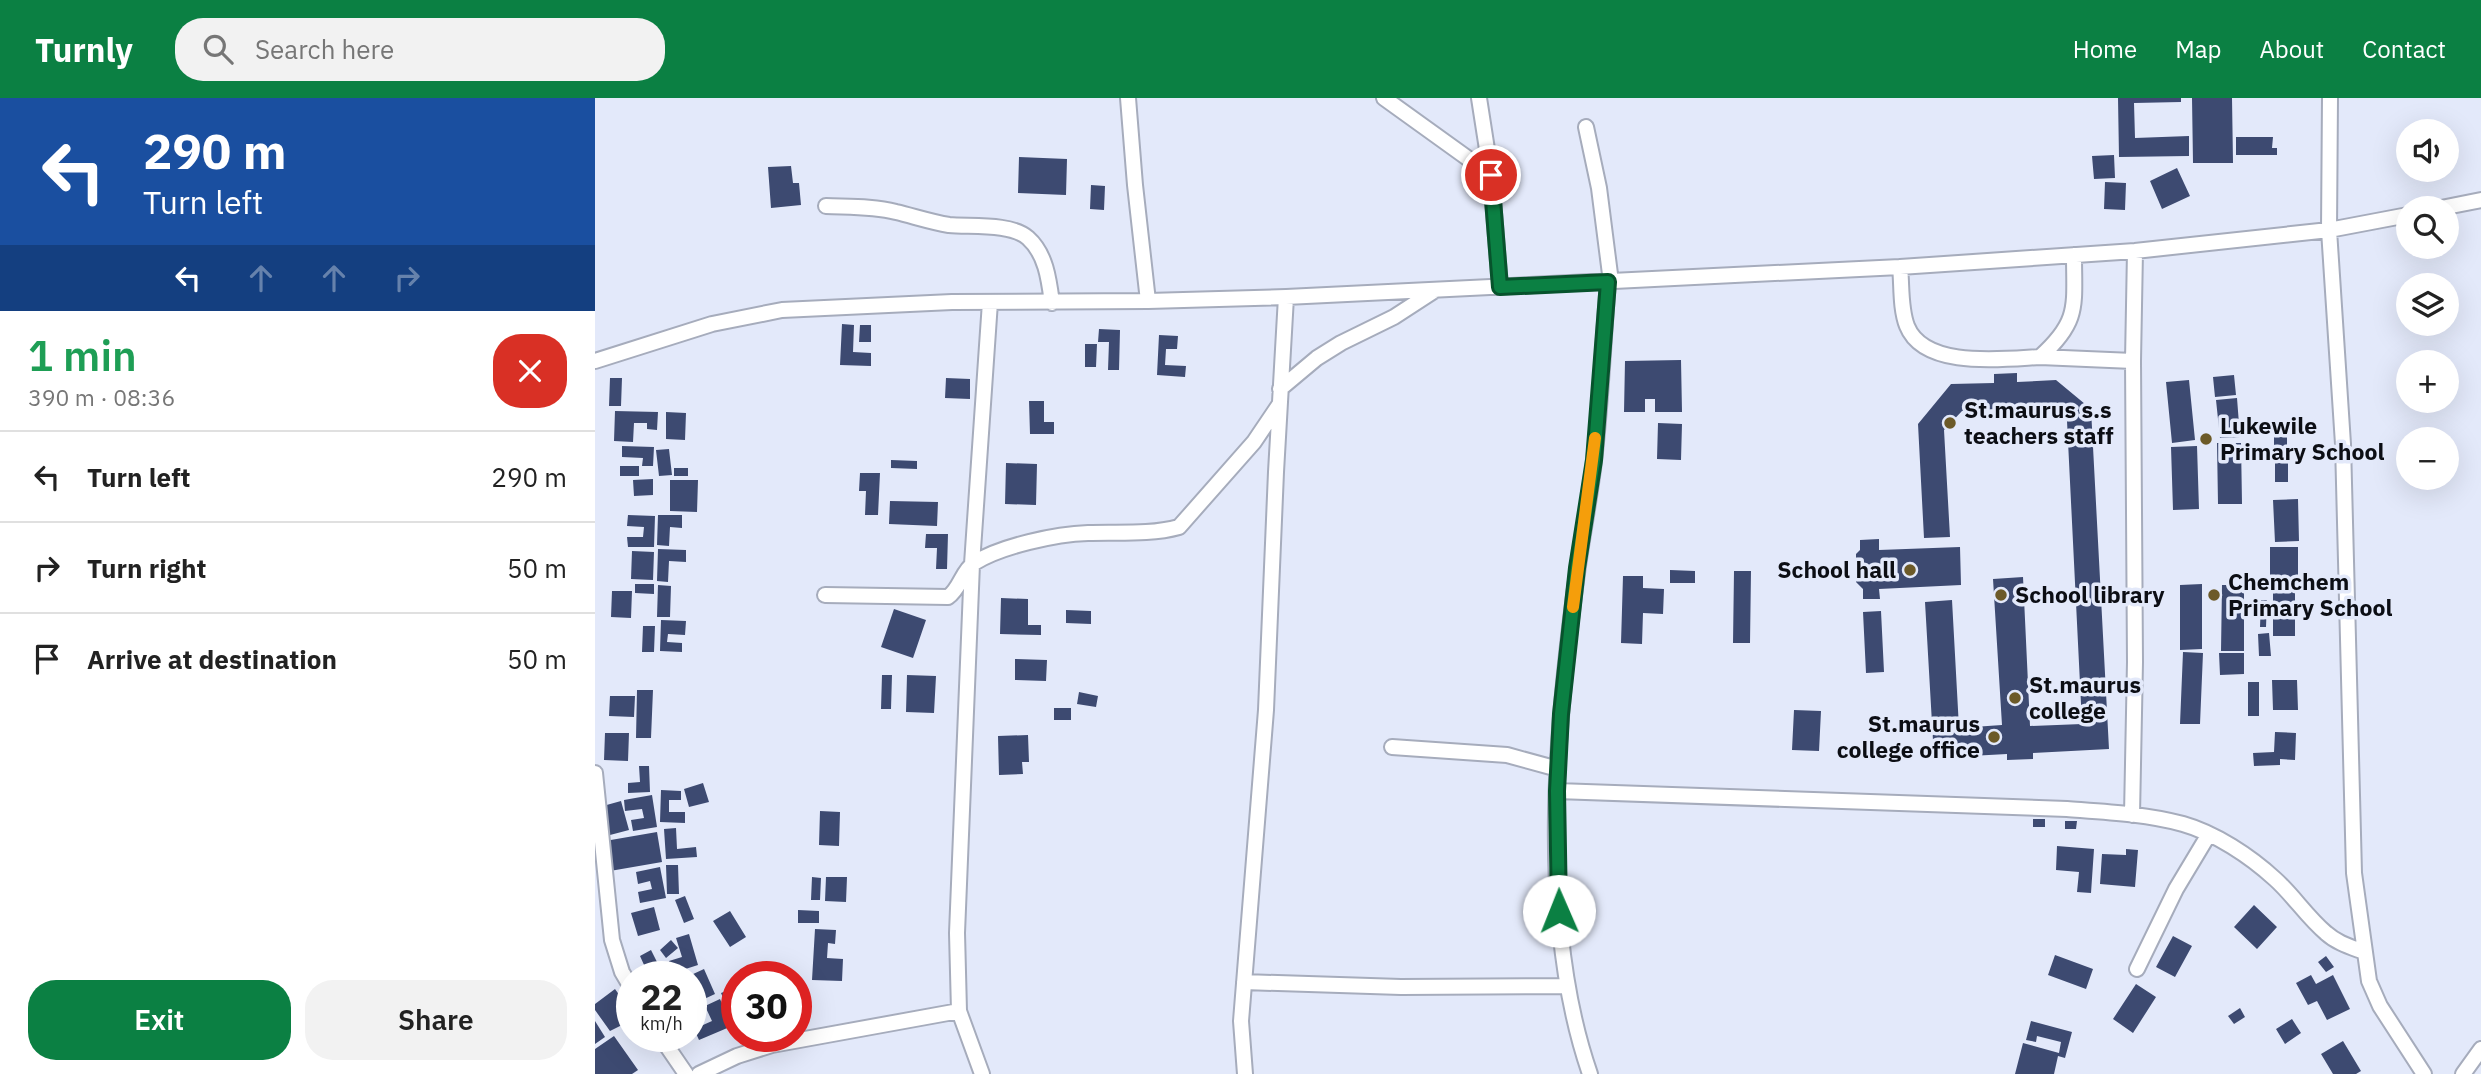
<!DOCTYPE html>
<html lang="en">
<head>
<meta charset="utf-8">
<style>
	body { margin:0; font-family:"IBM Plex Sans",sans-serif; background:#f2f2f2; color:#222; height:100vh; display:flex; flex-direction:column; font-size:26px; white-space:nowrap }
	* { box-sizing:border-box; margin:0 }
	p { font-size:23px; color:#767676 }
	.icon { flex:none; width:38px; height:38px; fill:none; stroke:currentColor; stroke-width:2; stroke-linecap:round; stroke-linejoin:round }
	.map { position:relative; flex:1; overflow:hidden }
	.details { display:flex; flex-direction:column; background:#fff; width:595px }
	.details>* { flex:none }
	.top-card { background:#1a4fa0; color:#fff; overflow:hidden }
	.fabs { position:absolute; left:1801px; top:21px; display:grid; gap:14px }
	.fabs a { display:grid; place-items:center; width:63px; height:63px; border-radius:50%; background:#fff; box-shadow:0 7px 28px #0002; font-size:35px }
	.speed { position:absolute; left:21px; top:863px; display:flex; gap:14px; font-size:35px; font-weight:700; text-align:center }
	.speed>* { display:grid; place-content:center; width:91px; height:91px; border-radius:50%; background:#fff; box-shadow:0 7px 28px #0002; line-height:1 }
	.speed small { font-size:18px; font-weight:400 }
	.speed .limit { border:10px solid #d22; background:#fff; color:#111 }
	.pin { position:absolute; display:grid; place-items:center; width:60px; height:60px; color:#fff; margin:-30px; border:4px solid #fff; border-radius:50%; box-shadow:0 2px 7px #0007 }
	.me { position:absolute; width:77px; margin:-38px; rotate:359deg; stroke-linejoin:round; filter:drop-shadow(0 0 5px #0008) }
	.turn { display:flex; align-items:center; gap:24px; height:147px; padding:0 28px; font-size:32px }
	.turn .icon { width:91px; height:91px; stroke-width:2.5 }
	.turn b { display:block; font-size:49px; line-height:60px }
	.lanes { display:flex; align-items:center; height:66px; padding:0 28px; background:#0003; justify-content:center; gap:35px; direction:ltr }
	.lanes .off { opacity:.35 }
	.round { display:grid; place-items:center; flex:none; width:74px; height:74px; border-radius:28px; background:#f2f2f2 }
	.head { display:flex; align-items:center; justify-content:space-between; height:119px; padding:0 28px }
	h1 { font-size:42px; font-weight:600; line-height:52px; color:#1e9e55 }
	.button { display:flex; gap:14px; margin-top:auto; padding:14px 28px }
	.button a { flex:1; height:80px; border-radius:28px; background:#0b8043; color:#fff; font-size:28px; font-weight:600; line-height:80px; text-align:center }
	.button a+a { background:#f2f2f2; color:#222 }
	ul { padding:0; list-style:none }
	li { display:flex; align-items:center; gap:21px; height:91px; padding:0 28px; border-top:2px solid #e0e0e0 }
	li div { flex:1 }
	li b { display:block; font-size:26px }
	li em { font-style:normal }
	header { display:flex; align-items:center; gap:42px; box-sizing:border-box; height:98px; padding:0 35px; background:#0b8043; color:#fff }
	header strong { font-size:33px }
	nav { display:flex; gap:38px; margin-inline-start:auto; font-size:24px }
	.search { width:490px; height:63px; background:#f2f2f2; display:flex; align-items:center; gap:18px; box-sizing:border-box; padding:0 24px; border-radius:28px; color:#767676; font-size:26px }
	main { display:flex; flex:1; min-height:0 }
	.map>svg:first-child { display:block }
</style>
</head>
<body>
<header>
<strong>Turnly</strong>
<div class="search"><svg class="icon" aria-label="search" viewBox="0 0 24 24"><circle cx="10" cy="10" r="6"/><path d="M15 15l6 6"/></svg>Search here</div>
<nav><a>Home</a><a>Map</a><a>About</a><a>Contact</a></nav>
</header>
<main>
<section class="details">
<div class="top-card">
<div class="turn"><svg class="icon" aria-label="left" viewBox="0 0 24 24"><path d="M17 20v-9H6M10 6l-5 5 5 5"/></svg><div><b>290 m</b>Turn left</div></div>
<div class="lanes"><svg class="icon" aria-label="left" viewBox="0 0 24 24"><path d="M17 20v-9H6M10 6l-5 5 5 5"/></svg><svg class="icon off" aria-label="ahead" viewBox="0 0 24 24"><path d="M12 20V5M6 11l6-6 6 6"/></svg><svg class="icon off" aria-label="ahead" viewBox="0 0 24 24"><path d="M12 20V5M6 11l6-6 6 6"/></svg><svg class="icon off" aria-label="right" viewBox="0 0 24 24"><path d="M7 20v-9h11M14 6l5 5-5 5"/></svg></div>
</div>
<div class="head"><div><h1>1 min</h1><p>390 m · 08:36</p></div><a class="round" style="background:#d93025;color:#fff"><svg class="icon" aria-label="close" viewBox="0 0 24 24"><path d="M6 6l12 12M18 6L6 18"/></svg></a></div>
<ul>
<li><svg class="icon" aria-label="left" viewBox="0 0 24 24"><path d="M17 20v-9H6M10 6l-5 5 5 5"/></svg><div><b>Turn left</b></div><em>290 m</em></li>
<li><svg class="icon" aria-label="right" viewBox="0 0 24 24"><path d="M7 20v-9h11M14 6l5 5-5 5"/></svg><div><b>Turn right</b></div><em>50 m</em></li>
<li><svg class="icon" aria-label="arrive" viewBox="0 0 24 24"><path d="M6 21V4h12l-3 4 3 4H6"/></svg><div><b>Arrive at destination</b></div><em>50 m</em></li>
</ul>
<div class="button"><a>Exit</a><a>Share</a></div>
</section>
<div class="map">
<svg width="1886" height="976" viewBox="0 0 1886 976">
	<rect width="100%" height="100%" fill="#e3e9fa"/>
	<path fill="#3d4a71" d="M1523,0H1586V4L1539,5L1540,40L1594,38V58L1524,59Z
		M1597,0H1637L1638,65H1598Z
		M1641,39H1678L1677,50H1682V57H1641Z
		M1519,57L1520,80L1499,81L1497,58Z
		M424,59L472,61L471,97L423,95Z
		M196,68L198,85H204L206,107L176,110L173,69Z
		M1582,70L1595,98L1567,111L1555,83Z
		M1510,84L1531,85L1530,112L1509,111Z
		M496,87L510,88L509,112L495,111Z
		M247,226L259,227L258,254L276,255V268L245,267Z
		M265,227H276V244H264Z
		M504,231L525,232L524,272H513L514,244H503Z
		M564,237L583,238L582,251H571L570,267L591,268L590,279L562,277Z
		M490,246H502L501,269H490Z
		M1086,262L1087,314H1060V301H1050V314H1029L1030,263Z
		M1422,275V284L1461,282L1496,311L1514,651L1438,655V661L1412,662V656L1339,660L1330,504L1357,502L1364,630L1407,627L1398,481L1428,479L1435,628L1487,626L1472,323L1454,308L1422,310L1423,319L1400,320V311L1367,313L1349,332L1355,439L1329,440L1323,326L1356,286L1399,285V276Z
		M1639,277L1641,297L1620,299L1618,279Z
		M15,280H27L26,308H14Z
		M351,280L375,281V301L350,300Z
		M1594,282L1600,342L1577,345L1571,284Z
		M1642,300L1645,339L1625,340L1621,302Z
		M434,303H449V324H459V336H435Z
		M20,313L63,314L62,332L52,331V325H39L38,344L19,343Z
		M71,314L91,315L90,342L71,341Z
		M1063,325L1087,326L1086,362L1062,361Z
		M1679,336H1692V357H1679Z
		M1622,345H1646L1647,406H1623Z
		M27,348L59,349L58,368H47L48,360L27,359Z
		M1602,348L1604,411L1578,412L1576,349Z
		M74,351L77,377L64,378L61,352Z
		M296,362L322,363V371L296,370Z
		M1680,363H1693V384H1680Z
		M411,365L442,366L441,407L410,406Z
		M25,368H44V378H25Z
		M79,370H93V378H79Z
		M265,375H285L283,417H270L271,393H264Z
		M58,381V397L39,398L38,382Z
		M75,382H103L102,414L75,413Z
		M1703,401L1704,443L1680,444L1678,402Z
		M295,403L343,404L342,428L294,426Z
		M33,417L60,418L59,449H33L32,439H48L49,429L32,428Z
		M63,417H87V430L75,429L74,448L62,447Z
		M331,436H353L352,471H341L342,450H330Z
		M1284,441V452L1365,449L1366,487L1284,491L1285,501H1268V491L1261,484V456L1265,452V442Z
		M1675,449H1703V483H1675Z
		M63,451L91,452V464L74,463L73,484L62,483Z
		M37,453L59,454L58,482L36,481Z
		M1075,472L1100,473V485H1075Z
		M1139,473H1156L1155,545H1138Z
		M1028,478H1048V490L1069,491L1068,516L1048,515L1047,546L1026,545Z
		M40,486H59V496L40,495Z
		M1607,486V551L1585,552V487Z
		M63,487L76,488L75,519H62Z
		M1627,487H1649V553H1626Z
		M1678,492H1700V538H1678Z
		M17,493H37L36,520L16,519Z
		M406,500L433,501V527H446V537L405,536Z
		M1666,502H1672L1671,529H1665Z
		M299,511L331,522L318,560L286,549Z
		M471,512L496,513V526L471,525Z
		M1286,513L1289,574L1271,575L1268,514Z
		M66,522L91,523L90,537L73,536L72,544L87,545V554L65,553Z
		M48,528H60L59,554H47Z
		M1674,535L1676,558H1664L1663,536Z
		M1588,554L1608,555L1605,626H1585Z
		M1624,555H1649V576L1625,577Z
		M420,561L452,562L451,583L420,582Z
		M287,577H297L296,611H286Z
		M312,577L341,578L339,615L311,614Z
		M1677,582H1702L1703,612H1678Z
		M1653,584H1664V618H1653Z
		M42,592H58L56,640H41Z
		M484,594L503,598L501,609L482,606Z
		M15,598H40L39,619L14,618Z
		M459,610H476V622H459Z
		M1199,612L1226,613L1224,653L1197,652Z
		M1680,634L1701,635L1700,662L1685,661V667L1659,668L1658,655L1679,654Z
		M10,635H34L33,663L9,662Z
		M433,637L434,664H427L428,676L404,677L403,638Z
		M44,668H54L55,694L33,695V685L45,684Z
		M108,685L114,704L94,709L89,691Z
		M66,692L86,693V702H74V714H90V725L65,724Z
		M57,697L62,729L38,733L36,722L49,720L47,711L30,713L29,702Z
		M26,703L34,732L15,737L8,708Z
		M225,713L245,714L244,748L224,747Z
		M1438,721H1450V729H1438Z
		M1470,723H1482L1481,731H1470Z
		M81,730L82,751L101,749L102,759L71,761L69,731Z
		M62,734L67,764L15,773L10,743Z
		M1462,748L1499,751L1496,795L1482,794L1484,774L1461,772Z
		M1531,751L1543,752L1540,789L1505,786L1507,756L1531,757Z
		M71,767H83L84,796H72Z
		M65,769L71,800L45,805L43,794L57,791L55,783L43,786L41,774Z
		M217,779L226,780L225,802H216Z
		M231,779H252L251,804L230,803Z
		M90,798L99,821L89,825L80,802Z
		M1659,807L1682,829L1662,851L1639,829Z
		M59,809L65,832L43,838L36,815Z
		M203,812L224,813V825H203Z
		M135,813L151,839L135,849L118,823Z
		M220,831L241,832L240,846L233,845L232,860L248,861L247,883L217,882Z
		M94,836L103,867L78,875L74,863L87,859L81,840Z
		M1578,838L1597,848L1580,879L1561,869Z
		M76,842L83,850L71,860L65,852Z
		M56,852L66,872L54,878L45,858Z
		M1460,857L1498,871L1491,891L1453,877Z
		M1731,858L1739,869L1731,874L1723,864Z
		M109,871L120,896L107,902L96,877Z
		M1716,877L1721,886L1738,877L1755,911L1732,922L1722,903L1713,907L1701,885Z
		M1541,886L1561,899L1538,935L1518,921Z
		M142,889V924L139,925L126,895Z
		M20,891L37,915V922L15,933L0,912V906Z
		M125,901L137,928L104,942L99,931L117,923L110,908Z
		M1645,910L1650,919L1639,926L1633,918Z
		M1697,921L1706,935L1690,946L1681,931Z
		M0,923L10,939L0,946Z
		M1436,923L1477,934L1470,960L1463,958L1459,976H1420L1428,945L1464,955L1466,944L1442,938L1441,944L1431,942Z
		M19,938L43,972L37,976H0V951Z
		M1748,943L1766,973L1761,976H1738L1726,956Z"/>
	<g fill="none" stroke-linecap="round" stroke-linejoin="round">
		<defs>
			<path id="minor" d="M533,0L540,87L553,203
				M789,0L896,77
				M884,0L896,77L905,189
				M1735,0L1734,132L1748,346L1759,775L1774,883L1785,908L1829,976
				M991,29L1004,90L1016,184
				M231,108C254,109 278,108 301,114C318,118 336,124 354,127C376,129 416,125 433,140C451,156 454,182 457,205
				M1846,110L1886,102
				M1305,169C1307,187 1305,210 1312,228C1329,271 1407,261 1445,259C1485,223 1479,208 1479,157
				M1445,259L1538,263
				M0,263L117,226L187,212L357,204L553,203L691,199L1305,169L1540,153L1734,132L1813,117
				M685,291L722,260L746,245L799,219L839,193
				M230,497L353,499C365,491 367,473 379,465C406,448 461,436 493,435C523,434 555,437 584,429L659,344L684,307
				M797,649L912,657L963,671
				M0,675L17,842L27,874L37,891
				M962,693L1472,711C1511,714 1551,716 1588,726C1620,735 1655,758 1680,781C1698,797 1712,819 1731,835C1742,845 1756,849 1769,854
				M1537,717L1540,564L1538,263L1540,153
				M1542,871L1581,791L1614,736
				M649,884L806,889L972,888
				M65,938L91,976
				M104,976L142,958L177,947L364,913
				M387,976L364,913L362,835L377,466L395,204
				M650,976L646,923L671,612L681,374L691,199
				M995,976C942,823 961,626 983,468C988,433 995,398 999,363C1006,304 1008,243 1013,184
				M1868,976L1886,951"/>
		</defs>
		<use href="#minor" stroke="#a6acbc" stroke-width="18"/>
		<use href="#minor" stroke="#fff" stroke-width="14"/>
	</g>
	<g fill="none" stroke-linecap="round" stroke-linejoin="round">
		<defs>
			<path id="route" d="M896,77L905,189L1013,184L999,362L982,470L966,616L962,693L964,813"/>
		</defs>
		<use href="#route" stroke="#07532c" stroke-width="18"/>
		<use href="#route" stroke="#0b8043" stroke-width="12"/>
		<path stroke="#f59e0b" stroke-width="12" d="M978,509L1000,340"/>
	</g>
	<g fill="#6c5a28" stroke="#e3e9fa" stroke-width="2.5">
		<circle cx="1355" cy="325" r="7"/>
		<circle cx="1611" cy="341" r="7"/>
		<circle cx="1315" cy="472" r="7"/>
		<circle cx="1406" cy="497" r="7"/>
		<circle cx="1619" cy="497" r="7"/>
		<circle cx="1420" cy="600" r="7"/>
		<circle cx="1399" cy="639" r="7"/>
	</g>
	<g text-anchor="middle" stroke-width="7" stroke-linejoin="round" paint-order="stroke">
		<g font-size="23" font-weight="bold" fill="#0c0e14" stroke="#e3e9fa" text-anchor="start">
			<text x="1369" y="320">St.maurus s.s<tspan x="1369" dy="26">teachers staff</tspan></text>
			<text x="1625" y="336">Lukewile<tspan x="1625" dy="26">Primary School</tspan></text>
			<text x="1301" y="480" text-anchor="end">School hall</text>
			<text x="1633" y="492">Chemchem<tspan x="1633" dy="26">Primary School</tspan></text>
			<text x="1420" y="505">School library</text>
			<text x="1434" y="595">St.maurus<tspan x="1434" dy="26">college</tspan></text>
			<text x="1385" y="634" text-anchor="end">St.maurus<tspan x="1385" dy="26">college office</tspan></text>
		</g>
	</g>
</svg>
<div class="fabs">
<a><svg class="icon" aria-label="sound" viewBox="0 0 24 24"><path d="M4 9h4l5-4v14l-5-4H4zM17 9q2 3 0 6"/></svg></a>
<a><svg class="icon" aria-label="search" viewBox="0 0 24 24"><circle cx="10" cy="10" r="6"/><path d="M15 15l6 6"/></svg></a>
<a><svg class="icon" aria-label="layers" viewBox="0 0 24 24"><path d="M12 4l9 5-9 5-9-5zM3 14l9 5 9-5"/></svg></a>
<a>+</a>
<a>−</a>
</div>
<div class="speed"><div>22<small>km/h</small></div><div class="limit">30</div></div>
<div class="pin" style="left:896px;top:77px;background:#d93025"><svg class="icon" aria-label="arrive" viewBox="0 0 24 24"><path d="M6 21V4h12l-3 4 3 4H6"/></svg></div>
<svg class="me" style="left:964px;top:813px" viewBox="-20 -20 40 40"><circle r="19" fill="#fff"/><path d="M0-13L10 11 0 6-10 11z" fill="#0b8043"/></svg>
</div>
</main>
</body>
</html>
